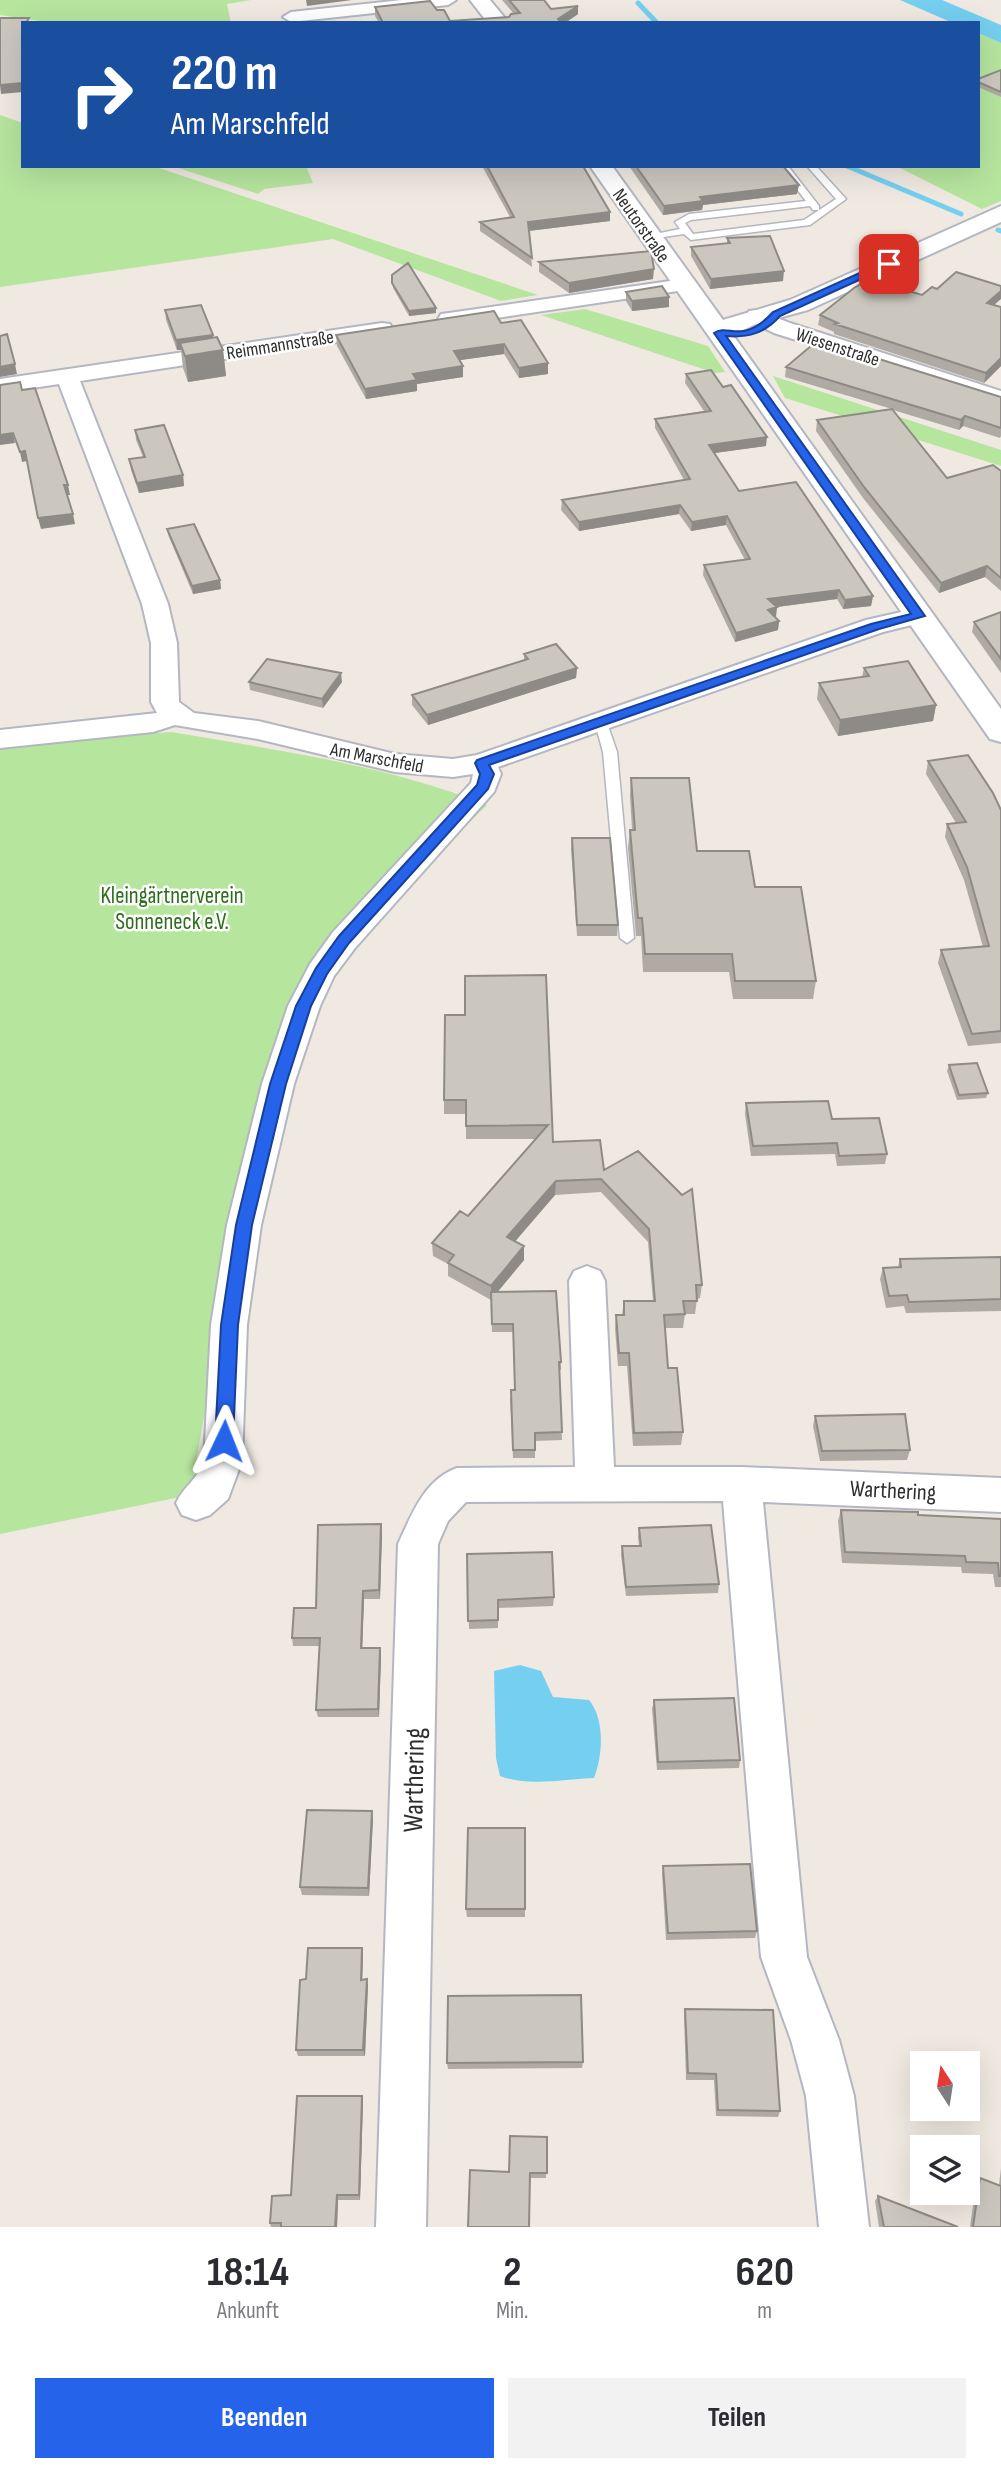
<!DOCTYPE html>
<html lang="de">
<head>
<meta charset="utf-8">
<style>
	body { margin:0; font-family:"Sofia Sans Condensed",sans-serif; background:#f2f2f3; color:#2b2b33; height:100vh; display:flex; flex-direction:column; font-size:26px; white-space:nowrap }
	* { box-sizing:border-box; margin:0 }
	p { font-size:23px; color:#7c7c81 }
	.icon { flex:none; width:38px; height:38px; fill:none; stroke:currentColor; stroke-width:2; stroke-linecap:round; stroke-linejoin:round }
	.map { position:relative; height:2227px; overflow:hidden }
	.details { display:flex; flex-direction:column; background:#fff; flex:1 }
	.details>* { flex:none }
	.guide { position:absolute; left:21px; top:21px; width:959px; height:147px; border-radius:0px; box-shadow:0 7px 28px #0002; background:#1a4fa0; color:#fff; overflow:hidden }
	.needle { width:46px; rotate:348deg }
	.buttons { position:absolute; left:910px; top:2051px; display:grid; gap:14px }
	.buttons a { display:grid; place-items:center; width:70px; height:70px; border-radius:0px; background:#fff; box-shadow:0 7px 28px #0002; font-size:35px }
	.pin { position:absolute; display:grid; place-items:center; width:60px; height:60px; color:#fff; margin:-30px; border-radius:14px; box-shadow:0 4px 10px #0006 }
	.me { position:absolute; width:77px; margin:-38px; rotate:2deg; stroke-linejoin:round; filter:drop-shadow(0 0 5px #0008) }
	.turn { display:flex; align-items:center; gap:24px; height:147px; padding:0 35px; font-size:32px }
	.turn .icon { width:91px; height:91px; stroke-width:2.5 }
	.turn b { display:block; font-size:49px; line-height:60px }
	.eta { display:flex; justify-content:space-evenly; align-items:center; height:119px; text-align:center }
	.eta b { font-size:42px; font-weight:700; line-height:49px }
	.primary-button { display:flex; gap:14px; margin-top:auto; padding:14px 35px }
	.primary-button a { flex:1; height:80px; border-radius:0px; background:#2563eb; color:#fff; font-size:28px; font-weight:700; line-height:80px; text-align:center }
	.primary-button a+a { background:#f2f2f3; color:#2b2b33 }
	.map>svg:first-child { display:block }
</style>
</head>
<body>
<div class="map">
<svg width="1001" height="2227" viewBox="0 0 1001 2227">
	<rect width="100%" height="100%" fill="#efe9e1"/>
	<path fill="#b6e59e" d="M0,0H251L227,4L231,23H54L0,15Z
		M978,33L1001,43V201L982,209L896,166H978Z
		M0,115L23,123V166H153L538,295L501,301L333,239L0,287Z
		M172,166H306L313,183L264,189L258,194Z
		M585,309L708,346L725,372L715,373L541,315Z
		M773,376L1001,450V466L785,398Z
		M171,732C276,750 386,765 487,805L414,877L335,969L255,1132L190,1495L0,1534V746Z"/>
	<path fill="#75cff0" d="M900,0H942L1001,25V43L978,33V23H953Z
		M520,1665L541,1671L553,1697L589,1700C605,1719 603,1755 594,1778C565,1779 528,1787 500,1776L496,1758L494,1671Z"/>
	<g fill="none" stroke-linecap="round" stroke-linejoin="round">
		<path stroke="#75cff0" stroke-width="5" d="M638,3L657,23
			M847,166L961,214
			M998,230L1001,231"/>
		<defs>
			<path id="lane" d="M779,166H788L819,206V210H813L810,206L691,220L685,223L693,234L804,220L836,199L807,166H816L846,199L810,225L691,240L684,234L650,239L645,236L680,229L675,222L689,214L806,201Z
				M601,719L607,723L617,752L634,938L627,943L620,938L603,752L595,723Z"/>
			<path id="street" d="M402,0H456L448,5L291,22L283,17L291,12Z
				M684,279L691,281L694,285L691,289L449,325L441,324L438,319L441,314L449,313Z
				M757,310L790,323L1001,391V405L774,333L749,321L746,316L749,311Z
				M382,323L390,324L393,329L390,334L80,381L168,604L177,643L179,702L194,713L258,721L395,754L453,759L477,755L866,620L919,608L928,611L932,616L928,621L883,632L498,767L501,774L494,792L355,948L334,976L320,1006L294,1084L261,1225L247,1325L242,1461L228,1499L210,1515L196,1520L182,1515L176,1503C184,1486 198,1479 204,1461L211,1325L227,1225L262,1084L288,1006L310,964L333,932L471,783L473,774L453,777L395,772L258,739L175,725L153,732L0,748V730L157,713L151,702V643L142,604L59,384L0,393V379Z
				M587,1266L600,1271L605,1281L614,1467H742L1001,1478V1512L763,1502L807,1957L839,2040L854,2096L869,2227H819L806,2096L791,2040L761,1957L723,1501L466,1502L448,1521L438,1544L426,2227H376L398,1544C412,1514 424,1480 457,1468L575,1467L569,1281L574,1271Z"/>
			<path id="secondary" d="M470,0H490L509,23H488Z
				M590,166H612L723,320L790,300L1001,206V222L808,310L756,324L733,335L1001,709V742L990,739Z"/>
		</defs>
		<use href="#lane" stroke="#b4b7c1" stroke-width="3"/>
		<use href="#street" stroke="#b4b7c1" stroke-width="4"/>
		<use href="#secondary" stroke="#b4b7c1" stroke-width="4"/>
		<use href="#lane" fill="#fff" fill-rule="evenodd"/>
		<use href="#street" fill="#fff" fill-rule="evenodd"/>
		<use href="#secondary" fill="#fff" fill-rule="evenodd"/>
	</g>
	<path fill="#afaba4" d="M502,0H544L551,9L578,6V14L565,23H379L375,16V7L437,10L450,21L509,17L514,14Z
		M1001,70V97L978,87V82Z
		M482,166H583L610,212V221L529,231L532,267L480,231V222L510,217Z
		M629,166H783L797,194L703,205L702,210L663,215Z
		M727,238L783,281L710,289L691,256V247L727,243Z
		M539,262L653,279L569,293L539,272Z
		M392,275L436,308V313L409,316L393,288Z
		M626,292L669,297V307L632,311L626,301Z
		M922,295L994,305L1001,307V366L984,383L834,334V332L818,325L820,315Z
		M165,310L213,338L223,350L226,376L188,382L183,368L181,350H177L166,320Z
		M501,323L548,363V374L519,378L504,354L459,360L463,366V377L417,384V391L366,399L337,346L336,335Z
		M786,367L1001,397V436L1000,438L963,426L959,430L893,410L947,478L1001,471V591L985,577L939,593L863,498L816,431L817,420L892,409L785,377Z
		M686,374L766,446L714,453L739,491L873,596L871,606L843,609L837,599L777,607L775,617L779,621L778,630L735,642L703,575L704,565L745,560L726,525L691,531L679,514L579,531L561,510L562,500L684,480L655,428V419L704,411L685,383Z
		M135,430L183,475L184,486L139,493L131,470L129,459L143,457L136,440Z
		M167,529L220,580L221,589L193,594L169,537Z
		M1001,612V673L972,632L974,622Z
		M524,654L577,668L576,678L428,725L412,705V695L524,660Z
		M864,668L936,705L933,721L838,736L817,699L819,683L862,677Z
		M249,682H342L323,708L250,690Z
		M928,761L1001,810V1043L968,1046L938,963L941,950L983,947L964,880L945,837L947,824L956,823L926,774Z
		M631,778L697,851L755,887L816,981L813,999H733L729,972H643L641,936H636L628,848L630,830H632L630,796Z
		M572,838L618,925L617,936H577L571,849Z
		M546,975L553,1142L604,1170L702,1285L700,1298L697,1299L695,1314H685L683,1328H665L668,1368L683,1432L681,1445L633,1446L627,1366H618L615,1329L616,1315H622L624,1301H653L648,1242L601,1192L555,1195L515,1241L524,1246V1260L497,1292L561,1362V1370H559L562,1440L535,1441V1458H513L510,1398L515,1390L513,1332H492L491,1300L448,1276V1264L433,1256L432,1243L468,1216L536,1139H466V1114H444V1100L465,1015Z
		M949,1065L988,1093L986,1098L957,1100L947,1071Z
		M746,1103L832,1119L887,1154L885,1164L837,1166L835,1154L751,1156L745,1114Z
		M1001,1257V1311L906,1313L904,1306L886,1308L880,1279L883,1268L898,1267L900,1259Z
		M815,1416L910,1450L907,1460L820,1461L813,1426Z
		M841,1510L1001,1519V1587H995L993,1574L962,1573L961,1567L842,1563L838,1521Z
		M381,1524L382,1533L380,1599H364L362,1648H380L381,1656L379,1717H318L316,1710L320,1646H293L292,1638Z
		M639,1528L719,1584L718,1593L626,1596L621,1555L622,1546H639L638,1537Z
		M467,1554L554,1597L553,1606L498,1608V1628L469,1629Z
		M654,1700L740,1760L739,1768L657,1770L652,1709Z
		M373,1819L369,1896L302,1895L300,1887Z
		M525,1828V1917H467L466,1909Z
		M663,1866L757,1931L755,1938L666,1940L662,1874Z
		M363,1954L362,1980L368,1985L365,2056H298L296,2050L306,1979Z
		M685,2009L780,2111L778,2117L716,2116L714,2080H686L684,2016Z
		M583,2062L582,2068L448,2069L447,2063Z
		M363,2101L360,2200H338L337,2227H271L270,2223Z
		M547,2137L546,2178H530L509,2172Z
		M1001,2168V2227H970L976,2183L980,2178L999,2185Z
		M878,2196L958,2227H879L875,2201Z"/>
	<path fill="#8e8b86" d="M306,0H352L307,6Z
		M578,6V14L565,23H558V19Z
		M23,83V92L1,94L0,85Z
		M799,185L797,194L703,205L702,210L663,215L664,206L700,197Z
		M610,212V221L528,231V222Z
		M654,269L653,279L569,293V283Z
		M784,271L783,281L710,289L711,279Z
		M1001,291V299L985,313L987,303Z
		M669,297V307L632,311V301Z
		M436,308V313L409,316V311Z
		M213,335L214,345L180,343L181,350H177L176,340Z
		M504,344V354L454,361V351Z
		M223,350L226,376L188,382L185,356Z
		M1001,358V366L984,383L986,373Z
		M548,363V374L519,378V368Z
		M15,364L17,374L0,377V367Z
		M463,366V377L417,384V391L366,399L365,389L413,374Z
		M965,416L963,426L959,430L961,420Z
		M13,433L15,443L0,445V435Z
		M767,437L766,446L708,454L709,445Z
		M25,451L27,461L22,462L20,452Z
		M183,475L184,486L139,493L137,483Z
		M64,485H68L70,495H66Z
		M680,505L679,514L579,531V522Z
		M73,514L75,524L41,529L38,518Z
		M727,516L726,525L691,531L692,522Z
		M987,566L985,577L939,593L941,583Z
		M220,580L221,589L193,594L192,586Z
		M839,590L837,599L777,607L776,617L768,610V599Z
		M873,596L871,606L843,609L845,600Z
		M779,621L778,630L735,642L736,633Z
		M577,668L576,678L428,725L427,715Z
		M341,673L342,682L323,708L322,699Z
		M936,705L933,721L838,736L840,720Z
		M556,1181L555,1195L507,1251V1237Z
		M524,1246V1260L491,1300V1286Z
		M381,1524L382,1533L380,1599L379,1590Z
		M363,1591L364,1599L362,1656L361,1648Z
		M380,1648L381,1656L379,1717L378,1709Z
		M372,1811L373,1819L369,1896L368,1888Z
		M362,1948L363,1954L362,1986L361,1980Z
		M367,1979L368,1985L365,2056L363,2050Z
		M362,2096L363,2101L360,2200L359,2195Z
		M337,2195L338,2200L337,2227H335Z"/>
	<path fill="#cbc7bf" stroke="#8e8b86" stroke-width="2" d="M509,0H544L551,9L578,6L558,19L561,23H383L375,7L430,1L437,10H444L450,21L509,17L511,14L520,13Z
		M0,18H29L26,23H23V83L0,85Z
		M1001,70V92L978,82V79Z
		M487,166H583L610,212L528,222L532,258L480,222L514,217Z
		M636,166H783L799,185L700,197L703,201L664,206Z
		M770,236L784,271L711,279L691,247L730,243L727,238Z
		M651,251L654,269L569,283L539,262Z
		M408,263L436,308L409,311L392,283V275Z
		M956,272L1001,286V291L987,303L1001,307V358L986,373L835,324L838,323L820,315L854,288L869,279L922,295L932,287L937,289Z
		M662,286L669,297L632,301L626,292Z
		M201,305L213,335L176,340L165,310Z
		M494,311L501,323L521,320L548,363L519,368L504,344L454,351L463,366L413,374L417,380L365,389L336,335Z
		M7,334L15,364L0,367V336Z
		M217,337L223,350L185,356L180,343Z
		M818,340L1001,397V428L965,416L961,420L786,367Z
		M711,370L723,387L731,385L767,437L709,445L739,491L796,482L873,596L845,600L839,590L768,599L777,607L768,610L779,621L736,633L704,565L750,559L727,516L692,522L680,505L579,522L562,500L690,479L655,419L711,411L686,374Z
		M20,382L22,390L35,388L68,485H64L73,514L38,518L25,451L20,452L13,433L0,435V385Z
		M892,409L947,478L993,465L1001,471V578L987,566L941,583L864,487L817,420Z
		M164,425L183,475L137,483L129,459L145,457L135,430Z
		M194,524L220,580L192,586L167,529Z
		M1001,612V659L974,622Z
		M556,644L577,668L427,715L412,695L528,659L524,654Z
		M267,659L341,673L322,699L249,682Z
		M908,661L936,705L840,720L819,683L869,676L864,668Z
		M968,755L993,793L1001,810V1031L972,1034L941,950L989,946L967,867L947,824L966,822L928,761Z
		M631,778H689L697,851H749L755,887H801L816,981H735L732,954H645L642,918H638L630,830H635Z
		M572,838H610L618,925H577Z
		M546,975L553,1142L600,1140L604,1170L638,1151L682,1195L692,1189L702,1285H696L697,1301H683L685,1314L664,1315L668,1368H677L683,1432L634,1433L629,1353H619L616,1315H624V1301H655L649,1229L601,1179L556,1181L507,1237L524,1246L491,1286L448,1263L454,1255L432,1243L460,1211L468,1216L548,1125L466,1126V1100H444L445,1015H465V976Z
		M977,1063L988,1093L959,1095L949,1065Z
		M828,1101L832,1119L879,1118L887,1154L839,1156L837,1143L753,1146L746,1103Z
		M1001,1257V1299L909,1302L907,1295L889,1296L883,1268L901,1267L900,1259Z
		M556,1291L561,1362H559L562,1432L535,1433V1450H513L511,1390H515L513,1324H492L491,1292Z
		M905,1414L910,1450L822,1451L815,1416Z
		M841,1510L918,1512V1515L1001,1519V1576H999L998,1563L966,1562L965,1556L845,1552Z
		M381,1524L379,1590L363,1591L361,1648H380L378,1709L316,1710L320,1638H292L294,1608H316L318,1525Z
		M711,1525L719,1584L626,1587L622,1546H641L639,1528Z
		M552,1552L554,1597L498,1600V1620L468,1621L467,1554Z
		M734,1698L740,1760L658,1762L654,1700Z
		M307,1810L372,1811L368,1888L300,1887Z
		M468,1828H525V1909H466Z
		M750,1864L757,1931L668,1933L663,1866Z
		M308,1948H362L361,1980L367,1979L363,2050H296L300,1980L306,1979Z
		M581,1995L583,2062L447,2063L448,1996Z
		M685,2009L773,2010L780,2111L718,2110L716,2074L688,2073Z
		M297,2096H362L359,2195H337L335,2227H281V2223H270L272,2196L291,2195Z
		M510,2136L547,2137V2173H530L529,2227H468L470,2170L509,2172Z
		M980,2178L1001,2186V2227H973Z
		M878,2196L958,2227H884Z"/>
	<path fill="#2563eb" stroke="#184099" stroke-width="2" d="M886,261L894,264L780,316C765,333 748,338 726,336L925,616L879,629L489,765L494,774L488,789L349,943L327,974L311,1006L286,1084L252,1225L238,1325L233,1441L230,1446L224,1449L218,1446L215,1441L221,1325L236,1225L270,1084L296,1006L316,968L339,936L477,785L480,774L475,763L477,760L871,624L911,614L714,333C723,327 732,333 743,331C754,330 766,320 773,312Z"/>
	<g text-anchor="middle" stroke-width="5" stroke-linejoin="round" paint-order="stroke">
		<g font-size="19" fill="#2e2e2e" stroke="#fff">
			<text transform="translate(642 225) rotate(55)" y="7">Neutorstraße</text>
			<text transform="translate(280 344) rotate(-9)" y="7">Reimmannstraße</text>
			<text transform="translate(838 346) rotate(18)" y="7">Wiesenstraße</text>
			<text transform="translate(377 757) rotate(11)" y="7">Am Marschfeld</text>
		</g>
		<g font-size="23" fill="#2c6e1b" stroke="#fff">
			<text x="172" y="903">Kleingärtnerverein<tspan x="172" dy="26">Sonneneck e.V.</tspan></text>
		</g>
		<g font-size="23" fill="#2e2e2e" stroke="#fff">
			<text transform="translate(893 1490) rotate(3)" y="8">Warthering</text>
		</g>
		<g font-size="28" fill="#2e2e2e" stroke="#fff">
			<text transform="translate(413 1780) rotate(-89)" y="10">Warthering</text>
		</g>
	</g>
</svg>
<div class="buttons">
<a><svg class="needle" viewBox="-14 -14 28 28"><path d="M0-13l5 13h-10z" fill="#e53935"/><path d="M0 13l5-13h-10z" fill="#7c7c81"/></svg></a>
<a><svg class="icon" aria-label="layers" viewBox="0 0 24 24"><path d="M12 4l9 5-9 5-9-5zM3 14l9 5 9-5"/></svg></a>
</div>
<div class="pin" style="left:889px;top:264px;background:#d93025"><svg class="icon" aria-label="arrive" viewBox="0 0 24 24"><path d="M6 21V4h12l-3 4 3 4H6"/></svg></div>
<svg class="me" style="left:224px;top:1441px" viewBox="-20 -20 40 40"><path d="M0-17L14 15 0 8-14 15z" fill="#2563eb" stroke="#fff" stroke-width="4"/></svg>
<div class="guide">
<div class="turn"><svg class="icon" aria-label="right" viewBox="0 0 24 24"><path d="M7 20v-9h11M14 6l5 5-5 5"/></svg><div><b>220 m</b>Am Marschfeld</div></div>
</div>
</div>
<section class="details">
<div class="eta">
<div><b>18:14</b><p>Ankunft</p></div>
<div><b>2</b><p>Min.</p></div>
<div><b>620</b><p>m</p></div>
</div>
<div class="primary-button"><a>Beenden</a><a>Teilen</a></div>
</section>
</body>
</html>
